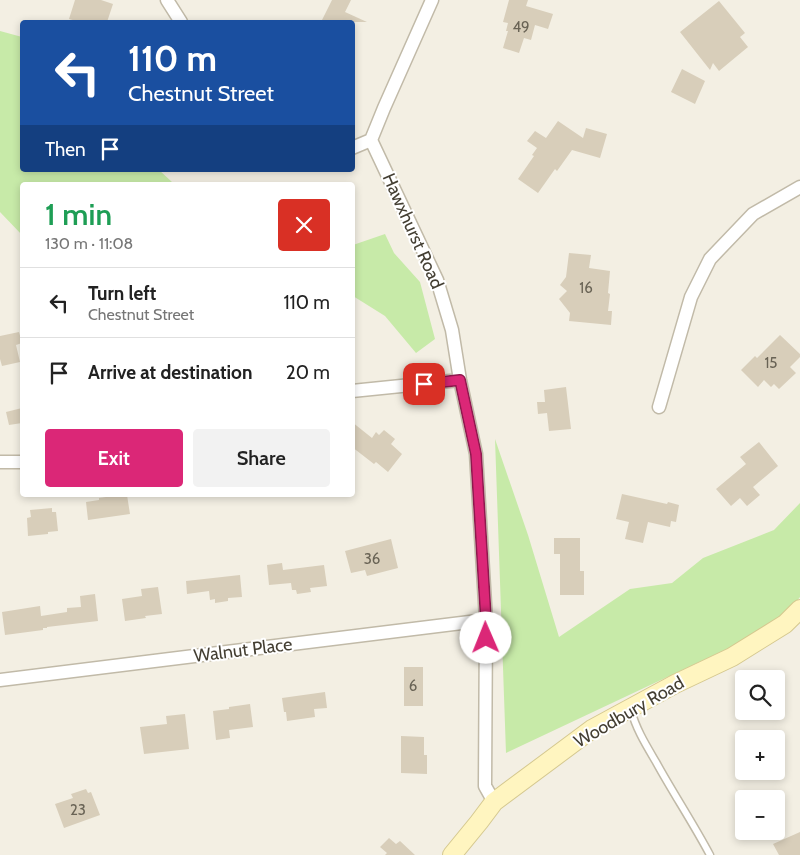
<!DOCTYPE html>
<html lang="en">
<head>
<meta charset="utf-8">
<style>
	body { margin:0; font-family:Cabin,sans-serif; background:#f2f2f2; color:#222; height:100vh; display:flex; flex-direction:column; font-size:19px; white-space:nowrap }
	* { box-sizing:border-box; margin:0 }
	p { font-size:16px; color:#767676 }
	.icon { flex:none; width:28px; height:28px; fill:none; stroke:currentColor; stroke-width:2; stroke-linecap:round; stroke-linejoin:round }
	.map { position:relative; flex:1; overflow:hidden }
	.panel { position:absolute; left:20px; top:182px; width:335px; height:315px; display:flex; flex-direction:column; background:#fff; border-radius:5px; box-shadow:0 2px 8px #0003 }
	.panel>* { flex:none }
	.guide { position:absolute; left:20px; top:20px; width:335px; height:152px; border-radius:5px; box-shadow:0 2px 8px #0003; background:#1a4fa0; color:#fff; overflow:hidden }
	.controls { position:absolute; left:735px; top:670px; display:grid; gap:10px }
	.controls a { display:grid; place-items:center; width:50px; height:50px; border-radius:5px; background:#fff; box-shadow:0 2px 8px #0003; font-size:25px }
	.pin { position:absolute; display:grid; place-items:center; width:42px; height:42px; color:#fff; margin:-21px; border-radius:10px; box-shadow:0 2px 8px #0006 }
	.me { position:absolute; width:55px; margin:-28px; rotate:359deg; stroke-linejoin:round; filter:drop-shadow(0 0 4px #0008) }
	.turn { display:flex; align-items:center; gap:18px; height:105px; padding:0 25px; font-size:22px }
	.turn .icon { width:65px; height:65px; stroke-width:2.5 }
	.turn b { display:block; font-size:35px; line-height:42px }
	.then { display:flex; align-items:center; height:48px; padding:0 25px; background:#0003; gap:10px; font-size:19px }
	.round { display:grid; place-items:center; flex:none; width:52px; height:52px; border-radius:5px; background:#f2f2f2 }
	.overview { display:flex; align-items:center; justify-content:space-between; height:85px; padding:0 25px }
	h1 { font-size:30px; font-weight:600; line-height:38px; color:#1e9e55 }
	.action { display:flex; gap:10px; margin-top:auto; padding:10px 25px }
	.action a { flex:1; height:58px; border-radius:5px; background:#db2777; color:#fff; font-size:20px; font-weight:600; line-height:58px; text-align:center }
	.action a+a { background:#f2f2f2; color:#222 }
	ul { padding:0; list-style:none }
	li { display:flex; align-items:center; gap:15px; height:70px; padding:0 25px; border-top:1px solid #e0e0e0 }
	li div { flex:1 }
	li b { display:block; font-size:19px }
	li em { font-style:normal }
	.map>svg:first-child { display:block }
</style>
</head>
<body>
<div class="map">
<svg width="800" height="855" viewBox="0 0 800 855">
	<rect width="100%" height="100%" fill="#f3efe3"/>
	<path fill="#c7eaa8" d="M0,31L22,37V170H159L172,182L188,185H22V235L0,212Z
		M385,234L394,253L420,282L435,339L416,353L385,316L353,296V245Z
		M495,439L528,535L559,637L630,589L672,583L703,558L774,530L800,503V597L780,624L506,753Z"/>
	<path fill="#d8ceba" d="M75,0H101L113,4L107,22H80L69,19Z
		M332,0H351L345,12L367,22H321Z
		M509,0H528L526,6L553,14L548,29L535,25L531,40L524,38L519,53L503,48L508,31H506L508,23L503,22Z
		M719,1L745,33L740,37L748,47L719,71L713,63L710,70L680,32Z
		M682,69L705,81L695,104L671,92Z
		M558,121L583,138L586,128L607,134L600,158L572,150L557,171L555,169L538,193L518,179L534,156L532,155L537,148L527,141L535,131L546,138Z
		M569,253L591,255L589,268L610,271L608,293L610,294L608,311H612L611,325L569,321L570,313L559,299L567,291L560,285L566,277Z
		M19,332L22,343L16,345L20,362L2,366L0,359V336Z
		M780,335L800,354V357L790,367L796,373L779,389L774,384L771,387L764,380L758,387L741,370L755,356L757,358Z
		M566,387L571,429L549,431L547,413L538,414L537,402H545L544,390Z
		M22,408V423L9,425L6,412Z
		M352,422L372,438L376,432L379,435L384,430L395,439L391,444L402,454L388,472L376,462L374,464L352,447Z
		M759,442L778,466L753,487L760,495L747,506L740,498L731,506L716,489L746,464L740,457Z
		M622,494L667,504L668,502L679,505L676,522L671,521L670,527L648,522L643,543L625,539L629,522L616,519Z
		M120,495H127L130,514L88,520L86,502L99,500V498Z
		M52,508V512H56L58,531L48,532V534L28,536L27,518L31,517L30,510Z
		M554,538H580V571H584V595H560V554H554Z
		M391,539L398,568L367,576L365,570L351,573L345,551Z
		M282,563L283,570L324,565L327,586L310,588L311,592L297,594L296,590H292L291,583L269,585L267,565Z
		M240,575L242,597L228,598V601L215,603V599L210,600L209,591L187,594L186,581Z
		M158,587L162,614L145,616L146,618L125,621L122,599L142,596L141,589Z
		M95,594L98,621L47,627V628H43V630L5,635L2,612L40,606L41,616L67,612V608L81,607L80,596Z
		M404,667H423V706H404Z
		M325,692L327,708L314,709L315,717L287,721L286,712H284L282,698Z
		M250,704L253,727L229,730L230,738L216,740L213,711L229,709V707Z
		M185,714L189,749L144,754L140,727L167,724L166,716Z
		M401,736L424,737V755H427V774L401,773Z
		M86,789L88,793L91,792L100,815L64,828L55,804L73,798L71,794Z
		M800,832V855H779L773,844Z
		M389,838L396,844L400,841L415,855H385L387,853L380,847Z"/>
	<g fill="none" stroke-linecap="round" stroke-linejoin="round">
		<defs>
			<path id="service" d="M631,710C636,729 646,745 656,762C673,793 693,823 710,855"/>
			<path id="minor" d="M167,0L181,22
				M432,0L384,108L371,140L437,280L452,330L460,380L476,454L486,620L485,786L494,802
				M352,148L371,140
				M352,391L460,380
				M659,407L691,297L710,259L753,214L800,187
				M0,462H22
				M0,680L486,620"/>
			<path id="secondary" d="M452,855L479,822L494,802L592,729L675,684L732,657L785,624L800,609"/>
		</defs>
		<use href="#service" stroke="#c1baa8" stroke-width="9"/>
		<use href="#minor" stroke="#c1baa8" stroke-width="15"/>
		<use href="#secondary" stroke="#d5c88f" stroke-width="20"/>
		<use href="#service" stroke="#fff" stroke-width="6"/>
		<use href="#minor" stroke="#fff" stroke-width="12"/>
		<use href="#secondary" stroke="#fff5c0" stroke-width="18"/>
	</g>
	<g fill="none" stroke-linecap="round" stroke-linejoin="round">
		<defs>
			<path id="route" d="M424,384L460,380L476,454L486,620V638"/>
		</defs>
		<use href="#route" stroke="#8e194d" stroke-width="12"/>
		<use href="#route" stroke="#db2777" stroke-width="9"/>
	</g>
	<g text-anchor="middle" stroke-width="4" stroke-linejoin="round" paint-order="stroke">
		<g font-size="15" fill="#696355">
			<text x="521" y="32">49</text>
			<text x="586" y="293">16</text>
			<text x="771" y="368">15</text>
			<text x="372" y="564">36</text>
			<text x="413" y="691">6</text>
			<text x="78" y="815">23</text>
		</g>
		<g font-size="18" fill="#443f33" stroke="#fff">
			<text transform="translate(413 231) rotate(66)" y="6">Hawxhurst Road</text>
			<text transform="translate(243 650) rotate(-7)" y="6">Walnut Place</text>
			<text transform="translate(629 712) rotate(-30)" y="6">Woodbury Road</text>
		</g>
	</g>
</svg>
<div class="controls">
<a><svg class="icon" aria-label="search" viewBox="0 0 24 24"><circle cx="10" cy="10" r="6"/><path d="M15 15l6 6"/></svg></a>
<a>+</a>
<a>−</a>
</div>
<div class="pin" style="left:424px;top:384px;background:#d93025"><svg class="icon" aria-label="arrive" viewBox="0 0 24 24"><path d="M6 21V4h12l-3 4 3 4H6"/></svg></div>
<svg class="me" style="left:486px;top:638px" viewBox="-20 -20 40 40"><circle r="19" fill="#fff"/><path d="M0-13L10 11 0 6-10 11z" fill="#db2777"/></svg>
<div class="guide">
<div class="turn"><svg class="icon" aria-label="left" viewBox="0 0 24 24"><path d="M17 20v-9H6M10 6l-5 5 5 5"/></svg><div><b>110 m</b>Chestnut Street</div></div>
<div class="then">Then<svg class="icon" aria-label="arrive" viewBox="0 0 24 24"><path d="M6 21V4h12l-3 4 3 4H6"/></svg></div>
</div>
<section class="panel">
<div class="overview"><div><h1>1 min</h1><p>130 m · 11:08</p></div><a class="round" style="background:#d93025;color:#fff"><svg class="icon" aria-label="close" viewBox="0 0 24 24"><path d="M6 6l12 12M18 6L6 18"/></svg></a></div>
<ul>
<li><svg class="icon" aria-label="left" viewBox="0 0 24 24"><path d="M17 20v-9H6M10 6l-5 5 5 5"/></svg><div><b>Turn left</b><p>Chestnut Street</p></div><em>110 m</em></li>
<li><svg class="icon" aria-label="arrive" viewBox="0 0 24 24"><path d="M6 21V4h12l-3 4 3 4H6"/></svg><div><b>Arrive at destination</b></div><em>20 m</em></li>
</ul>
<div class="action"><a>Exit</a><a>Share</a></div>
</section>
</div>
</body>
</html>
